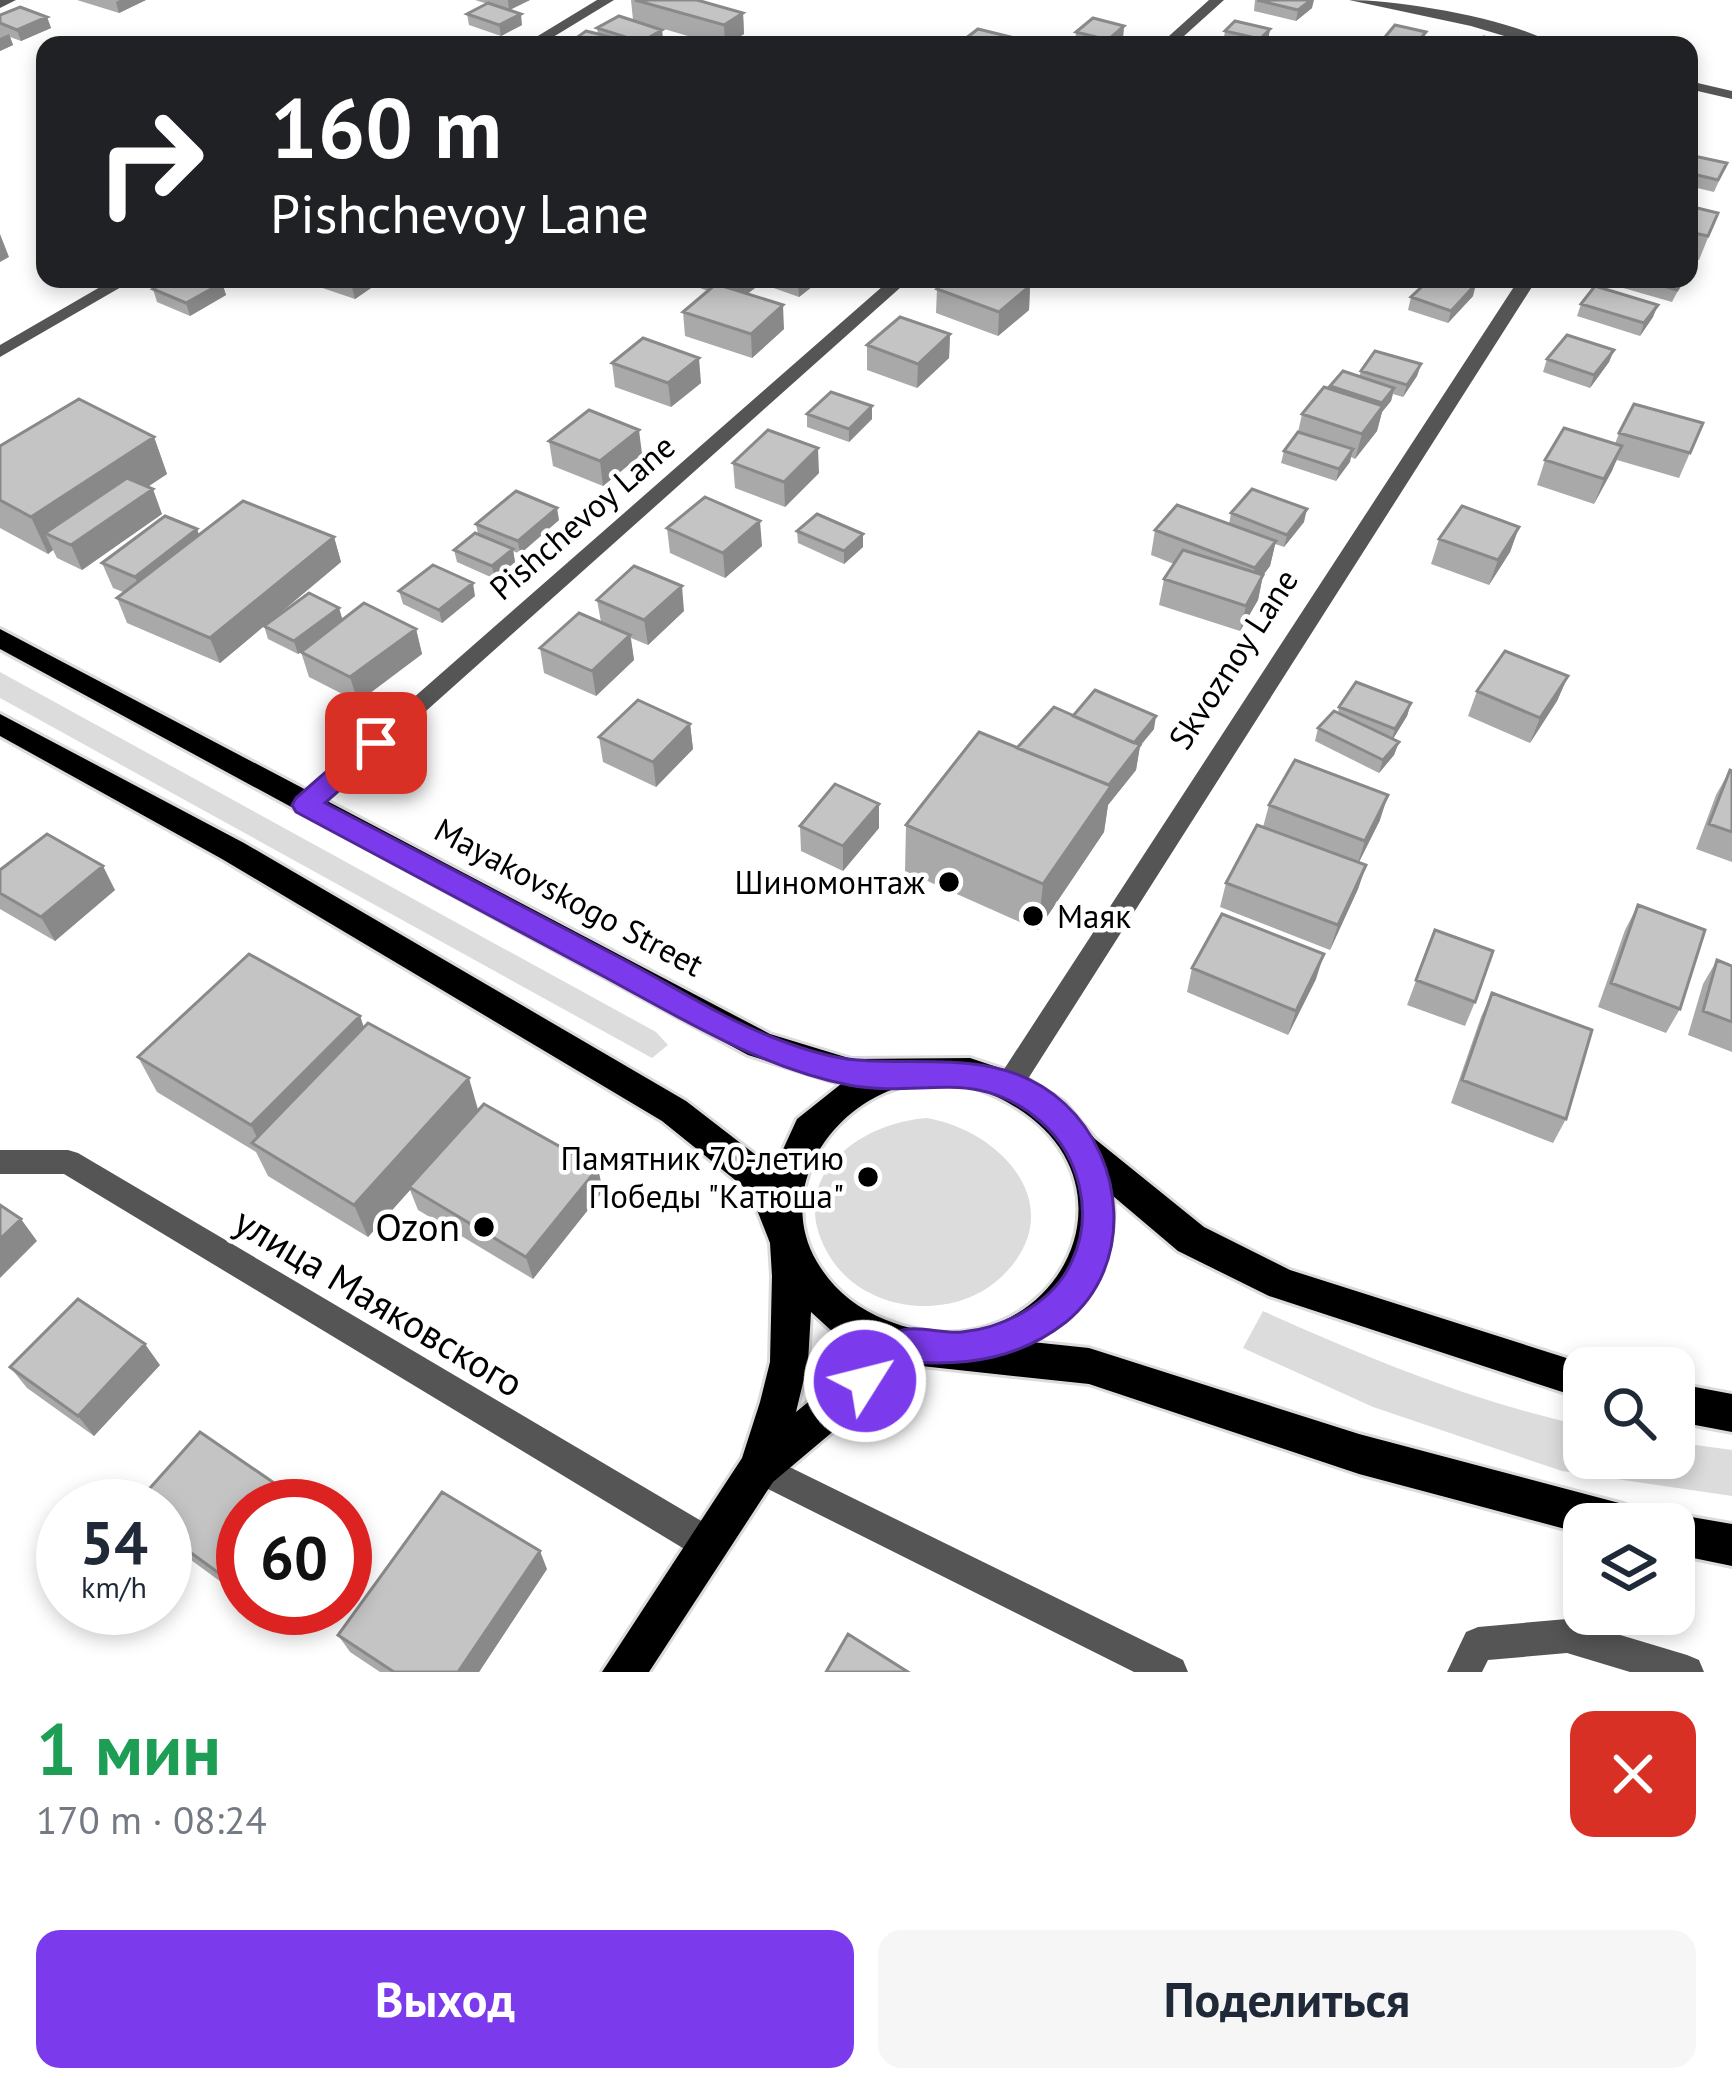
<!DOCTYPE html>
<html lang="ru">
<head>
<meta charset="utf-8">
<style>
	body { margin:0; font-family:"PT Sans",sans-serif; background:#f6f6f7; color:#1f2937; height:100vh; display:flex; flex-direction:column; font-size:45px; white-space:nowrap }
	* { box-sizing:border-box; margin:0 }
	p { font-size:39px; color:#747a83 }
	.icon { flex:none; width:66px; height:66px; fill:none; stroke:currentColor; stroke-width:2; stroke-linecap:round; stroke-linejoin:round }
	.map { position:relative; height:1672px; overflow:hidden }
	.side { display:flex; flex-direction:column; background:#fff; flex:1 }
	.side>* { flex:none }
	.guide { position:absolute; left:36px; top:36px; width:1662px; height:252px; border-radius:24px; box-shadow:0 6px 18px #0003; background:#202124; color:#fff; overflow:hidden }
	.fabs { position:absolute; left:1563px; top:1347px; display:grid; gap:24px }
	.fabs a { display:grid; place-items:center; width:132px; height:132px; border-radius:24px; background:#fff; box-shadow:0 6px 18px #0003; font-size:60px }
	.speed { position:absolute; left:36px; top:1479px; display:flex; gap:24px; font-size:60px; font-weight:700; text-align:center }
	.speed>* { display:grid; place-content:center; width:156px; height:156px; border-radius:50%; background:#fff; box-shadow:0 6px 18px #0003; line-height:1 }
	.speed small { font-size:30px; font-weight:400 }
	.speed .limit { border:18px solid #d22; background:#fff; color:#111 }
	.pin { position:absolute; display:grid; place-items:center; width:102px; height:102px; color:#fff; margin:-51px; border-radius:24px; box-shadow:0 6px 18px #0006 }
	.me { position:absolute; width:132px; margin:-66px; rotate:54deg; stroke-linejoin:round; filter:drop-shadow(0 0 9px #0008) }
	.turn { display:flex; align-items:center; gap:42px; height:252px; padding:0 36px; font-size:54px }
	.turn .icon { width:156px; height:156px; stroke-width:2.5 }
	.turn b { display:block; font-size:84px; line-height:102px }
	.round { display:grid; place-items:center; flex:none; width:126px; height:126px; border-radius:24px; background:#f6f6f7 }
	.head { display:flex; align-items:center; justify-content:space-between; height:204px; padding:0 36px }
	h1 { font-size:72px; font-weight:700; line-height:90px; color:#1e9e55 }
	.button { display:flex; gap:24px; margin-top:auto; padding:24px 36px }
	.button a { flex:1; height:138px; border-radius:24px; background:#7c3aed; color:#fff; font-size:48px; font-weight:700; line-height:138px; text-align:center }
	.button a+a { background:#f6f6f7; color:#1f2937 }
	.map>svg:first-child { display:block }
</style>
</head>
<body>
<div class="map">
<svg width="1732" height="1672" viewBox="0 0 1732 1672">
	<rect width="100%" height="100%" fill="#fff"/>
	<path fill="#dcdcdc" d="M0,672L656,1032L668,1045L652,1058L0,698Z
		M927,1118C1006,1132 1073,1212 999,1279C951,1322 865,1313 830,1257C782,1180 857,1123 927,1118Z
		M1263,1311C1368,1358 1471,1401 1584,1426V1458H1674V1442L1732,1450V1496L1562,1471L1373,1407L1243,1348Z"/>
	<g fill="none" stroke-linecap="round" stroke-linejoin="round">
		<defs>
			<path id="primary" d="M0,629L770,1034L852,1059L970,1058L1021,1075L1064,1102L1095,1139L1204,1227L1290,1270L1598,1368H1584V1399L1269,1296L1178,1251L1113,1196C1118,1260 1089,1312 1032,1342L1089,1348L1359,1434L1623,1504L1637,1510L1643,1524H1584V1534L1359,1474L1089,1384L912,1365L773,1482L649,1672H602L742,1458L760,1402L770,1362L772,1276L770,1243L750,1192L662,1121L222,859L0,736V714L244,843L686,1101L774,1169L797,1119L841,1084L748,1055L0,649ZM970,1086C1176,1156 1055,1389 886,1320C856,1308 833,1289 817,1262C776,1192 827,1111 897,1088C917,1081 948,1086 970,1086ZM811,1312L835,1334L872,1350L796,1412L808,1362Z
				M1674,1383L1732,1394V1432L1674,1421Z
				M1674,1514L1732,1524V1566L1674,1554V1524H1658Z"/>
		</defs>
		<use href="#primary" stroke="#dbdbdb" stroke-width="6"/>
		<path fill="#555" fill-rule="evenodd" d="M759,1452L1183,1660L1188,1672H1134L748,1479L743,1468L748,1457Z
			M1567,1619L1687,1655L1699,1660L1704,1672H1630L1567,1653L1488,1660L1482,1672H1447L1466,1632L1478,1627Z"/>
		<path fill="#555" fill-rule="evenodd" d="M0,0H16L0,8Z
			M597,0H614L540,45H523Z
			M1209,0H1224L1174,45H1159Z
			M1349,0C1401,0 1513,19 1556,45H1534L1471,26Z
			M1689,81L1732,91V99L1689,89Z
			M114,279H135L0,357V345Z
			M891,279H910L314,811H298L294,805L298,799Z
			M1519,279H1537L1019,1093L1009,1096L999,1093L995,1085L999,1077Z
			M0,1150H68L78,1153L720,1532L724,1544L720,1556L708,1560L696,1556L64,1174H0Z"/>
		<use href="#primary" fill="#000" fill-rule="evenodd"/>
	</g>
	<path fill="#a9a9a9" d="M77,0H146L119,13Z
		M475,0H530L510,10L522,25L501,36L469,25L467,14L488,4Z
		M631,0H697L743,13L744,34L728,45H719L633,20Z
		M1255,0L1312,8L1296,21L1254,11Z
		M0,15L47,17L51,28L21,41L10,37L13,45L0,51Z
		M1124,26L1123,37L1114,45H1084L1075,43L1076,32Z
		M597,28L662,30L663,41L656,45H569V43L598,34Z
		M1270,29L1268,40L1263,45H1234L1223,43L1225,31Z
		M1689,155L1727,163L1714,192L1689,186Z
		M1689,206L1718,213L1699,260L1689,258Z
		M296,279H384L355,299Z
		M691,279H755V288L747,294L784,329L752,358L685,336L683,312L708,291L692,285Z
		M768,279H822L799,297L768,286Z
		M1607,279H1684L1672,302L1606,283Z
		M222,283L226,295L190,316L157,302L153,289Z
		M1030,286L1029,310L998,336L936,313L937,289Z
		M1473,296L1448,323L1408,310L1411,297Z
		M1581,304L1653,317L1640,336L1577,316Z
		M950,334L949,358L917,388L867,370V345Z
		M1614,350L1609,362L1590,388L1543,372L1547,359Z
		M612,363L701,383L671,407L615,387Z
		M1421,364L1417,376L1403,397L1393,394L1391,401L1382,412L1377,431L1355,459L1351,457L1336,481L1281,463L1284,451L1298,432L1302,414L1330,386L1359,377L1361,371Z
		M807,414L872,419L849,442L807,427Z
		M1703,423L1679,478L1617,460L1594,504L1537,485L1545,460L1615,444L1619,433Z
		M154,437L167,474L147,487L162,514L82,570L57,558L53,550L48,554L0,528V446Z
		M549,441L642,454L603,486L553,466Z
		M733,463L819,473L785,507L735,488Z
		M1231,513L1304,522L1284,547L1275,544L1270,566L1263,575L1258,600L1240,631L1159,605L1164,579L1174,564L1151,555L1155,530L1229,524Z
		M559,520L520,554L513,551L515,562L495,579L457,562L454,550L478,534L476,524Z
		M1519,527L1510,552L1489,585L1431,564L1439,539Z
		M667,528L762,546L725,578L670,553Z
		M197,529L199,535L334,537L341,562L266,625L339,608L342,620L416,629L422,654L358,702L309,677L301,652L298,654L268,639L264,626L220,663L127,623L117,598L123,592L113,588L102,563Z
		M797,531L863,534V547L844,564L798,543Z
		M399,591L475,596L442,623L403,604Z
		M597,600L684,611L648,645L631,638L634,660L596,696L544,673L540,648L601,622Z
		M1568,676L1557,701L1530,743L1468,716L1477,691Z
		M1411,703L1407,716L1393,739L1399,742L1394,755L1379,773L1315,741L1318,728L1338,713L1339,707Z
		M1073,716L1154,729L1140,746L1136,770L1108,805L1104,832L1038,930L905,871L906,825L1017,748Z
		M690,724L693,749L656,787L603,762L599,737Z
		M1730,770L1732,771V862L1696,849L1716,795Z
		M879,804V828L843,871L801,851L800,826Z
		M1269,805L1380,820L1359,862L1366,865L1358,889L1330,950L1220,907L1226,883L1263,827Z
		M0,870L115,890L55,941L0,909Z
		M1638,905L1680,1009L1666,1033L1598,1007L1625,930Z
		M1435,930L1475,1002L1465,1026L1407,1005Z
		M1717,960L1732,966V1052L1688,1035L1703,984Z
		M1192,968L1316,979L1288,1035L1187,992Z
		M1492,993L1566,1119L1553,1143L1451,1103L1481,1017Z
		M360,1016L364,1028L478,1110L603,1191L533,1279L418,1210L410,1190L368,1237L268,1176L256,1152L157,1092L138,1057Z
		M160,1365L94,1436L27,1388L10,1367Z
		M200,1432L306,1506H243V1598L165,1541V1506Z
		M547,1569L479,1672H380L350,1652L338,1635Z"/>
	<path fill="#898989" d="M120,0H146L119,13L116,2Z
		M508,0H530L509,10Z
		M1311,0H1314L1312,8L1296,21L1298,10Z
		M743,13L744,34L725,45L724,25Z
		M521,14L522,25L501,36L499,25Z
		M47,17L51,28L21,41L17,30Z
		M1124,26L1123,37L1114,45H1107L1108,40Z
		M1270,29L1268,40L1263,45H1259L1260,39Z
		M662,30L663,41L656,45H641V42Z
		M9,34L13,45L0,51V38Z
		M0,234L9,257L0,262Z
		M350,279H384L355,299Z
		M750,279H755V288L738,301V289Z
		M806,279H822L799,297L798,284Z
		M222,283L226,295L190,316L186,303Z
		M1476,284L1473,296L1448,323L1451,311Z
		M1030,286L1029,310L998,336L999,312Z
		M783,305L784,329L752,358L751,334Z
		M1658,305L1653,317L1640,336L1644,323Z
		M950,334L949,358L917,388L918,364Z
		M1614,350L1609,362L1590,388L1594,375Z
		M699,358L701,383L671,407L668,383Z
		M1421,364L1417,376L1403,397L1407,385Z
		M1394,388L1391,401L1382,412L1377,431L1355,459L1362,434Z
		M872,406V419L849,442V429Z
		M639,430L642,454L603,486L600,461Z
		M154,437L167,474L65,542L45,533L53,550L48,554L31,517Z
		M1622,446L1612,471L1594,504L1604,479Z
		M818,448L819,473L785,507L784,482Z
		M1353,449L1350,462L1336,481L1339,469Z
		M153,489L162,514L82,570L71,545Z
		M557,508L559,520L520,554L518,541Z
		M1307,509L1304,522L1284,547L1287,535Z
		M760,521L762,546L725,578L723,553Z
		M1519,527L1510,552L1489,585L1498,560Z
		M197,529L206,554L145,602L135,577Z
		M863,534V547L844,564V551Z
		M334,537L341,562L220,663L210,638Z
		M1276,541L1270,566L1250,593L1255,568Z
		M513,549L515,562L495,579L492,566Z
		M1263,575L1258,600L1240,631L1246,606Z
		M473,583L475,596L442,623L439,610Z
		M682,586L684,611L648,645L644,620Z
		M339,608L343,621L298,654L294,641Z
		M416,629L422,654L358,702L350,677Z
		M630,635L634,660L596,696L592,671Z
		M1568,676L1557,701L1530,743L1540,718Z
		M1411,703L1407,716L1391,742L1395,729Z
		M1156,716L1154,729L1140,746L1136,770L1108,805L1104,832L1038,930L1043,884L1133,744Z
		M690,724L693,749L656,787L653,762Z
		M1399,742L1394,755L1379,773L1383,760Z
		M1388,795L1380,820L1357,866L1365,841Z
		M879,804V828L843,871V846Z
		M1366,865L1358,889L1330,950L1338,925Z
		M103,866L115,890L55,941L41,917Z
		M1324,954L1316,979L1288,1035L1296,1011Z
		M360,1016L372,1051L263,1150L251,1125Z
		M469,1078L479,1113L368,1237L354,1205Z
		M598,1168L603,1191L533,1279L526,1257Z
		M21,1219L37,1241L0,1278V1239Z
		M145,1344L160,1365L94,1436L78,1416Z
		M540,1551L547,1569L479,1672H458Z"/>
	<path fill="#c4c4c4" stroke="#898989" stroke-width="3" d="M635,0H697L743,13L724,25Z
		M1257,0H1311L1298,10Z
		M488,3L521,14L499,25L467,14Z
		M20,7L47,17L17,30L0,23V15Z
		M619,16L662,30L641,42L597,28Z
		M1093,18L1124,26L1108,40L1076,32Z
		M1235,21L1270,29L1260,39L1225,31Z
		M1395,25L1426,32L1415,45H1392L1380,43Z
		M978,29L1044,45H957Z
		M586,31L623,40L615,45H577L569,43Z
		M1484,37L1518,45H1477Z
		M431,39L451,45H421Z
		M1689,155L1727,163L1718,180L1689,173Z
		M1689,206L1718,213L1708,236L1689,232Z
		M171,279H213L222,283L186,303L153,289Z
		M708,279H750L738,289Z
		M783,279H806L798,284Z
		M949,279H1011L1030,286L999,312L937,289Z
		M1430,279H1461L1476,284L1451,311L1411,297Z
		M1639,279H1684L1677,290Z
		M716,284L783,305L751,334L683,312Z
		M1595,286L1658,305L1644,323L1581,304Z
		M900,317L950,334L918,364L867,345Z
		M1567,335L1614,350L1594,375L1547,359Z
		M643,338L699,358L668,383L612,363Z
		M1375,351L1421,364L1407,385L1361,371Z
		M1343,371L1394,388L1382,403L1330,386Z
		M1324,387L1383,406L1362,434L1302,414Z
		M831,392L872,406L849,429L807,414Z
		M79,399L154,437L31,517L0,500V446Z
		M1634,404L1703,423L1690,453L1619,433Z
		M589,410L639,430L600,461L549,441Z
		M1564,428L1622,446L1604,479L1545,460Z
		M768,430L818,448L784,482L733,463Z
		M1298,432L1353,449L1339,469L1284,451Z
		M127,478L153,489L71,545L45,533Z
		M1252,489L1307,509L1287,535L1231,513Z
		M516,491L557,508L518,541L476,524Z
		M705,497L760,521L723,553L667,528Z
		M243,501L334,537L210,638L117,598Z
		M1177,505L1276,541L1255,568L1155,530Z
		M1462,506L1519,527L1498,560L1439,539Z
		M817,514L863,534L844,551L797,531Z
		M165,516L197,529L135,577L102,563Z
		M475,533L513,549L492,566L454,550Z
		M1183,550L1263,575L1246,606L1164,579Z
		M433,565L473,583L439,610L399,591Z
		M634,566L682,586L644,620L597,600Z
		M309,593L339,608L294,641L264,626Z
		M364,603L416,629L350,677L301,652Z
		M579,613L630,635L592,671L540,648Z
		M1505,651L1568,676L1540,718L1477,691Z
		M1356,682L1411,703L1395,729L1339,707Z
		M1095,690L1156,716L1134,743L1073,716Z
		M638,700L690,724L653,762L599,737Z
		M1054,707L1140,745L1109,785L1017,748Z
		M1334,711L1399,742L1383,760L1318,728Z
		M979,732L1111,786L1043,884L906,825Z
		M1295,760L1388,795L1365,841L1269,805Z
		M1730,770L1732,771V832L1709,824Z
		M835,784L879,804L843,846L800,826Z
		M1257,825L1366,865L1338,925L1226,883Z
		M47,834L103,866L41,917L0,893V870Z
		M1638,905L1705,930L1680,1009L1611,983Z
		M1222,914L1324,954L1296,1011L1192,968Z
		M1435,930L1493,951L1475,1002L1416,980Z
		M249,954L360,1016L251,1125L138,1057Z
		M1717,960L1732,966V1022L1703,1011Z
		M1492,993L1592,1030L1566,1119L1462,1080Z
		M368,1023L469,1078L354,1205L252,1143Z
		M484,1104L598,1168L526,1257L409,1187Z
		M0,1205L21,1219L0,1239Z
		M78,1299L145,1344L78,1416L10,1367Z
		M200,1432L306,1505L243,1506V1581L238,1587L165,1534V1506H134Z
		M442,1492L540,1551L458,1672H394L338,1635Z
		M848,1634L908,1672H826Z"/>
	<path fill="#7c3aed" stroke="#51269a" stroke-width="3" d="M376,734L389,743L385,750L325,803C425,855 524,907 624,960C671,985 719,1016 769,1036C794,1046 830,1058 857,1060C930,1066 1005,1048 1065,1104C1125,1160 1135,1266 1066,1322C1020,1358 969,1366 913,1362L865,1397L852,1392L847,1381C855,1362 887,1332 908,1329C925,1327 944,1334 962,1332C1005,1328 1054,1302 1072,1261C1094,1214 1080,1155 1040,1121C976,1065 921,1099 849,1085C759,1067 681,1018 601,975C499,921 398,866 296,812L292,805L296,798L366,737Z"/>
	<g fill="#000" stroke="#fff" stroke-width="4.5">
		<circle cx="949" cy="882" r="12"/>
		<circle cx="1033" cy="916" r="12"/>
		<circle cx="868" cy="1177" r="12"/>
		<circle cx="484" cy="1227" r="12"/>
	</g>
	<g text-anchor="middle" stroke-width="9" stroke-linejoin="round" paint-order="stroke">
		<g font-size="33" fill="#000" stroke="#fff">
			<text transform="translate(582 517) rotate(-41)" y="12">Pishchevoy Lane</text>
			<text transform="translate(1233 659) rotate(-57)" y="12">Skvoznoy Lane</text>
			<text transform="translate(569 897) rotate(28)" y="12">Mayakovskogo Street</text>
		</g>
		<g font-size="33" fill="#000" stroke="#fff" text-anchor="end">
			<text x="925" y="894">Шиномонтаж</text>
			<text x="1057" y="928" text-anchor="start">Маяк</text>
			<text x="844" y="1170">Памятник 70-летию<tspan x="844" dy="38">Победы "Катюша"</tspan></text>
		</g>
		<g font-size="39" fill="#000" stroke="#fff" text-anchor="end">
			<text x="460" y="1241">Ozon</text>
		</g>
		<g font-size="39" fill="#000" stroke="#fff">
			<text transform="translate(379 1302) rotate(31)" y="14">улица Маяковского</text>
		</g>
	</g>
</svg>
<div class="fabs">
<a><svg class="icon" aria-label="search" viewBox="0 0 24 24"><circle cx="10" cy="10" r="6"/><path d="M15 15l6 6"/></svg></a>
<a><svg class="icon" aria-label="layers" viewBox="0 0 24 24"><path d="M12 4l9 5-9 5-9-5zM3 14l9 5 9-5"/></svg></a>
</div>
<div class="speed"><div>54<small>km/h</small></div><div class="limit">60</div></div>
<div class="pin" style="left:376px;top:743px;background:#d93025"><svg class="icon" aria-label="arrive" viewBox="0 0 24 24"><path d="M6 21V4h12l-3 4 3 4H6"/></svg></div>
<svg class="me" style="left:865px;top:1381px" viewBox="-20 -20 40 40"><circle r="17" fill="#7c3aed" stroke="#fff" stroke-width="3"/><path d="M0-11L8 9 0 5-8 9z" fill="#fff"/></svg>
<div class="guide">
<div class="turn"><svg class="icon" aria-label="right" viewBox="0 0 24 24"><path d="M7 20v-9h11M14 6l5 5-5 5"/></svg><div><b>160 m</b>Pishchevoy Lane</div></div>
</div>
</div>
<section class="side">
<div class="head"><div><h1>1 мин</h1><p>170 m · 08:24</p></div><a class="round" style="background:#d93025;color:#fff"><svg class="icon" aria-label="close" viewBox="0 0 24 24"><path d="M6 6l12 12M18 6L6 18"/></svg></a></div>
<div class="button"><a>Выход</a><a>Поделиться</a></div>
</section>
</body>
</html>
